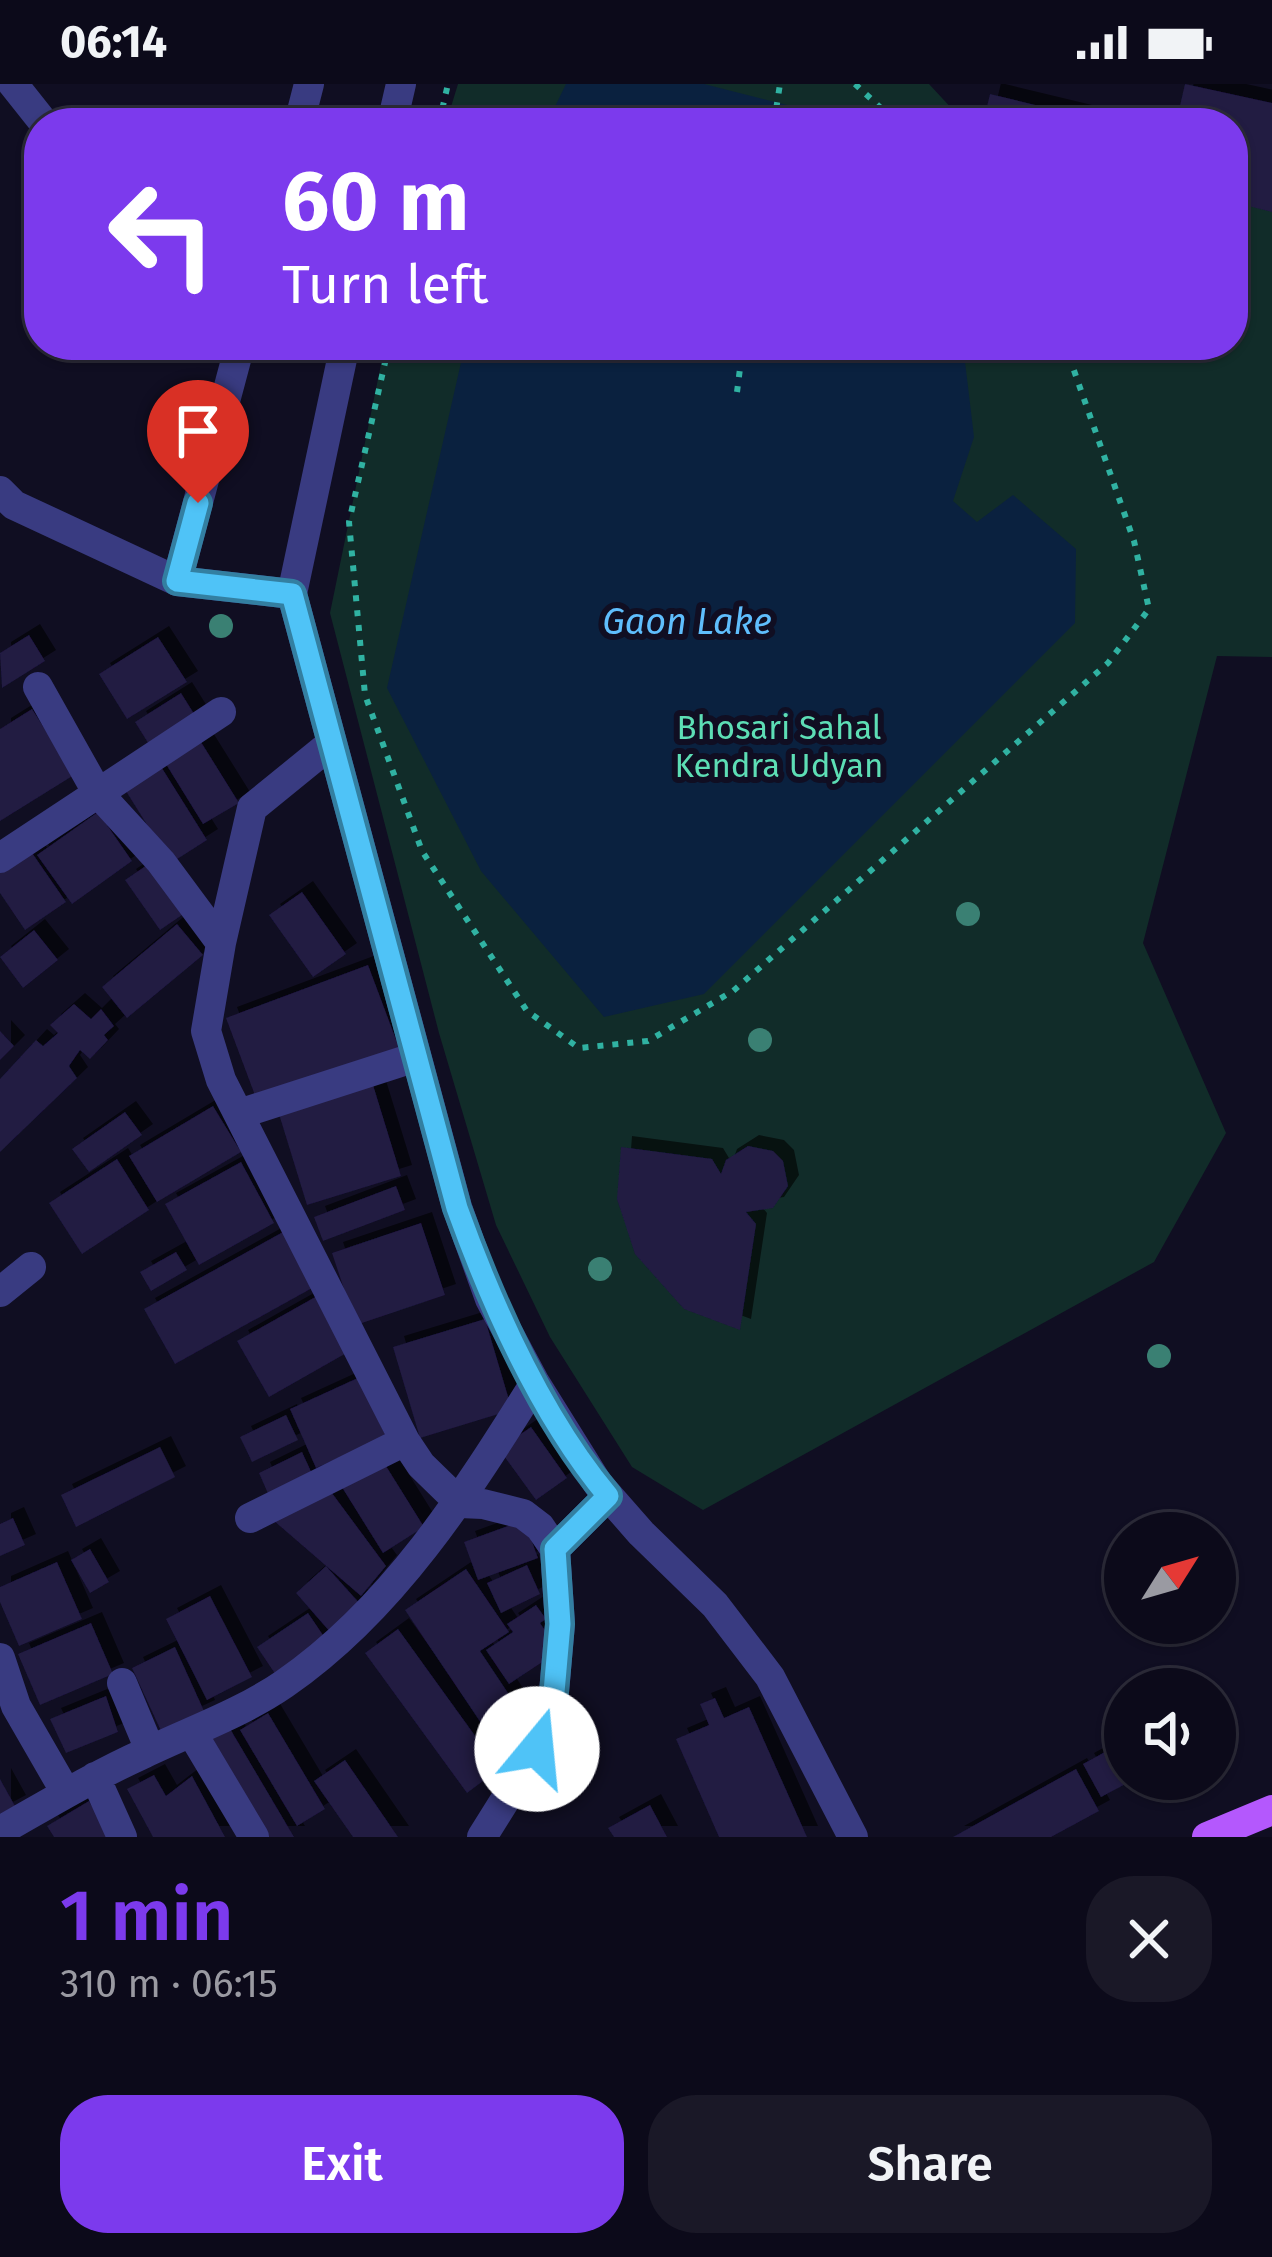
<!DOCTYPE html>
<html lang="en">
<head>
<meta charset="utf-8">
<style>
	body { margin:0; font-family:"Fira Sans",sans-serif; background:#1a1827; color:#f1f3f6; height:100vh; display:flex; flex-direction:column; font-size:45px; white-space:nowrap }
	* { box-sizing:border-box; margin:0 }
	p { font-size:39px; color:#9a9aa2 }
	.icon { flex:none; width:66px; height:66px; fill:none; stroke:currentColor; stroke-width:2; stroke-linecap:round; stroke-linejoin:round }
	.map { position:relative; height:1753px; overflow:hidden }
	.panel { display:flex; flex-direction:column; background:#0c0a1a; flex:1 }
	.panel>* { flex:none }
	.top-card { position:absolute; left:24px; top:24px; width:1224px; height:252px; border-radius:48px; box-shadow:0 3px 9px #0004,0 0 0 3px #2c2b39; background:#7c3aed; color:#fff; overflow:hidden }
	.needle { width:78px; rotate:53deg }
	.controls { position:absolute; left:1104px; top:1428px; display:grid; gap:24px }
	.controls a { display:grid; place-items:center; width:132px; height:132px; border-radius:50%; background:#0c0a1a; box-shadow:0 3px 9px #0004,0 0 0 3px #2c2b39; font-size:60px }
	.pin { position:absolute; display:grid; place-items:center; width:102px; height:102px; color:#fff; margin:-123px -51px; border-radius:50% 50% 50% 0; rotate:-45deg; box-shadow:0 0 12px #0007 }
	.pin .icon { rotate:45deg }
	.me { position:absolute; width:132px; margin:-66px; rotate:17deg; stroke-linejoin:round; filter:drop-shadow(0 0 9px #0008) }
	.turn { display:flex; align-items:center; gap:42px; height:252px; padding:0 60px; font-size:54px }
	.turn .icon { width:156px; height:156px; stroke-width:2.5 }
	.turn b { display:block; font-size:84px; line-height:102px }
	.round { display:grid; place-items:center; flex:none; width:126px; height:126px; border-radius:48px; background:#1a1827 }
	.headline { display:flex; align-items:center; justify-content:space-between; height:204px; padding:0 60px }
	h1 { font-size:72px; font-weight:600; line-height:90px; color:#7c3aed }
	.primary-button { display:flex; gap:24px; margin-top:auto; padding:24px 60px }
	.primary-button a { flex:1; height:138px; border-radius:48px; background:#7c3aed; color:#fff; font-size:48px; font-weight:600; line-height:138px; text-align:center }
	.primary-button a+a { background:#1a1827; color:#f1f3f6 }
	.status { display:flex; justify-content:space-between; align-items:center; height:84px; padding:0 60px; background:#0c0a1a; direction:ltr }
	.status svg { height:33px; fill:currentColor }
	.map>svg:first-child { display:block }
</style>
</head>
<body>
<div class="status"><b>06:14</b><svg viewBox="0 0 49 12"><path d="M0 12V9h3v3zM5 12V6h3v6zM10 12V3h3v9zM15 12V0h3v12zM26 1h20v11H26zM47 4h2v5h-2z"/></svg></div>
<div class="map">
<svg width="1272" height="1753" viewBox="0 0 1272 1753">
	<defs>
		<filter id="shadow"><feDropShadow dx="11" dy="-11" stdDeviation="0" flood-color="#0009"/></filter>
	</defs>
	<rect width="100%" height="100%" fill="#100e22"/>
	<path fill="#112c29" d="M458,0H929L955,28L1011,39H446Z
		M1233,89L1272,101V573L1217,572L1143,859L1226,1049L1154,1178L703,1426L632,1383L550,1253L496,1141L439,949L330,529L385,261H1233Z"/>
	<path fill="#0a213f" d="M566,0H704L811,27L820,39H547Z
		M465,261H963L974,353L953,417L977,438L1013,411L1076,465L1075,539L704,910L604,933L481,787L387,604Z"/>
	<path fill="#201a43" filter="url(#shadow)" d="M1185,0L1272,19V128L1233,118V39H1176Z
		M990,10L1102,37V39H983Z
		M29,551L45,577L2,604L0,569Z
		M158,553L187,598L127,635L99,590Z
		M181,609L196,633L150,662L135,638Z
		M32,625L74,691L0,737V645Z
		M196,650L239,719L203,740L161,672Z
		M160,681L207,756L171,779L124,704Z
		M98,728L132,777L72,820L37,771Z
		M28,763L66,818L25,846L0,809V782Z
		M150,779L185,829L160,846L125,796Z
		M302,808L346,870L313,893L269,831Z
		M177,840L203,871L127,934L102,903Z
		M34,846L58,876L23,904L0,873Z
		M368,881L401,969L259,1022L226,934Z
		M74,920L91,935L101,925L114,942L104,951L108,956L90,975L80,966L69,982L77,994L0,1068V995L36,956L43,962L58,949L50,941Z
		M0,947L14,962L0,976Z
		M373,1001L401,1092L307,1121L279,1030Z
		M213,1022L241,1068L157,1118L129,1072Z
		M125,1028L142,1051L89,1088L72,1065Z
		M748,1062L773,1067L783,1077L788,1102L773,1124L746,1128L756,1140L740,1246L684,1225L635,1170L617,1115L621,1063L712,1075L721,1090L726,1076Z
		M117,1075L149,1126L82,1170L49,1119Z
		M241,1078L274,1139L199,1181L165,1120Z
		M396,1102L405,1126L323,1157L314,1133Z
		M421,1139L445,1211L356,1241L332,1169Z
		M292,1143L323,1198L175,1280L144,1225Z
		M176,1168L187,1186L151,1207L140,1188Z
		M326,1207L357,1263L269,1313L237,1257Z
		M485,1235L512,1326L420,1354L393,1263Z
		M360,1293L386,1353L316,1384L290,1325Z
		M286,1331L298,1356L252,1378L240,1353Z
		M531,1343L567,1394L536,1416L499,1365Z
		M160,1363L175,1393L76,1443L61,1411Z
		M302,1368L314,1394L270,1414L259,1389Z
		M381,1374L424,1443L383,1469L340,1400Z
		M326,1401L386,1482L361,1512L273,1436Z
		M13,1434L25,1461L0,1472V1440Z
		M524,1436L538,1474L478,1496L464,1458Z
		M90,1465L109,1498L90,1509L71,1476Z
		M57,1478L82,1535L19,1562L0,1518V1503Z
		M527,1481L540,1510L501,1529L487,1499Z
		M326,1482L362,1522L331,1549L296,1509Z
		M466,1485L509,1548L480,1567L538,1654L506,1676L405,1526Z
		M210,1512L252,1593L207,1616L166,1535Z
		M536,1521L546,1535L540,1539L559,1567L509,1600L486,1566L513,1548L507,1540Z
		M308,1529L329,1560L278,1594L257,1563Z
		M91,1539L113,1590L40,1621L18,1570Z
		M398,1545L499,1685L467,1709L365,1569Z
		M175,1563L204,1627L161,1647L132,1584Z
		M106,1612L118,1648L66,1669L50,1635Z
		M715,1614L724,1634L749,1623L807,1753H719L676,1655L709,1641L700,1620Z
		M268,1629L325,1725L297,1742L240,1646Z
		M229,1643L294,1753H264L206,1657Z
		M1125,1657V1695H1135L1101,1713L1083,1680Z
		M345,1676L398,1753H353L314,1697Z
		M1076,1685L1099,1727L1051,1753H953Z
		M154,1691L166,1712L192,1692L225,1753H153L127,1705Z
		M0,1695L15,1722L0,1730Z
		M89,1717L110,1753H54L47,1742Z
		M650,1721L667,1753H614L608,1744Z"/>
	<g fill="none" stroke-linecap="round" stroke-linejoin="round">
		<path stroke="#30b2a2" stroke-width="6" stroke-dasharray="6 9" stroke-linecap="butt" d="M855,0L897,39
			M439,39L448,0
			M774,39L780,0
			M389,261L349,438L365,611L422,767L527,927L579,964L648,957L733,907L1108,579L1149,525L1134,457L1065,261
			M737,308L743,261"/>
		<path stroke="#393b81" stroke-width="30" d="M13,0L44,39
			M299,39L309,0
			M392,39L401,0
			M345,261L292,510L457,1123L490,1215L535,1299L598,1400L641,1449L715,1521L770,1593L853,1753
			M0,407L14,421L177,497L292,510
			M177,497L240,261
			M38,603L97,708L161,778L221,859L206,947L221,996L405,1357L421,1381L460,1419L483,1420L523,1430L540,1443L555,1465L560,1540L554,1608L537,1665L482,1753
			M0,774L221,628
			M221,859L252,724L332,659
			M239,1030L416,973
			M0,1208L31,1183
			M250,1434L405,1357
			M555,1465L608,1412
			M0,1574L16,1622L65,1707
			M122,1599L150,1666
			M192,1649L254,1753
			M95,1693L122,1753
			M0,1747C48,1720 94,1692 145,1669C191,1647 242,1629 284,1600C393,1525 466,1409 535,1299"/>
		<path stroke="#b458fd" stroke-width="30" d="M1207,1753L1272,1726"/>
	</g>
	<g fill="#3a8073">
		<circle cx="221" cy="542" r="12"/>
		<circle cx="968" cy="830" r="12"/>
		<circle cx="760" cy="956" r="12"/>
		<circle cx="600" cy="1185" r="12"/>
		<circle cx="1159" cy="1272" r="12"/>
	</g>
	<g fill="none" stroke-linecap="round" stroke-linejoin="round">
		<defs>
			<path id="route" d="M198,419L177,497L292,510L457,1124C492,1221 541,1332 608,1412L555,1465L560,1540L554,1608L537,1665"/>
		</defs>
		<use href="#route" stroke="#337fa1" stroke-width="30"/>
		<use href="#route" stroke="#4fc3f7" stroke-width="21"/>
	</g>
	<g text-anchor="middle" stroke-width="12" stroke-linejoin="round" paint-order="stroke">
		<g font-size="33" fill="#5ddeb5" stroke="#100e22">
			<text x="779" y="655">Bhosari Sahal<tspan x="779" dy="38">Kendra Udyan</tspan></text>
		</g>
		<g font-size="36" font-style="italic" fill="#5fbefd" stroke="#100e22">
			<text x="687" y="550">Gaon Lake</text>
		</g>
	</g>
</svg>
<div class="controls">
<a><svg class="needle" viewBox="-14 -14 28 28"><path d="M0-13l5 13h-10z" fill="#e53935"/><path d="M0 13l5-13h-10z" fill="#9a9aa2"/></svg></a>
<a><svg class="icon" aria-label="sound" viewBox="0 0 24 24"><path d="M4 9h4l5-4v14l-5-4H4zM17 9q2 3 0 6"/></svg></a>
</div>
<div class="pin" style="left:198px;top:419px;background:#d93025"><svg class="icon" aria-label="arrive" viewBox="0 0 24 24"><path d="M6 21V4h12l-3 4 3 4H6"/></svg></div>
<svg class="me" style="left:537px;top:1665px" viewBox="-20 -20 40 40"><circle r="19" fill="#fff"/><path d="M0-13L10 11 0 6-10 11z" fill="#4fc3f7"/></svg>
<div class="top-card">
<div class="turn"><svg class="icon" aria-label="left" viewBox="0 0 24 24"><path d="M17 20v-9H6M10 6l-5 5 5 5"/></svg><div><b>60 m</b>Turn left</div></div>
</div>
</div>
<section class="panel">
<div class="headline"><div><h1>1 min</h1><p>310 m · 06:15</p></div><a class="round"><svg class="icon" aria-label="close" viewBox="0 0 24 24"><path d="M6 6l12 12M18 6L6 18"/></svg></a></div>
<div class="primary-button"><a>Exit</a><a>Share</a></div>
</section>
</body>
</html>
